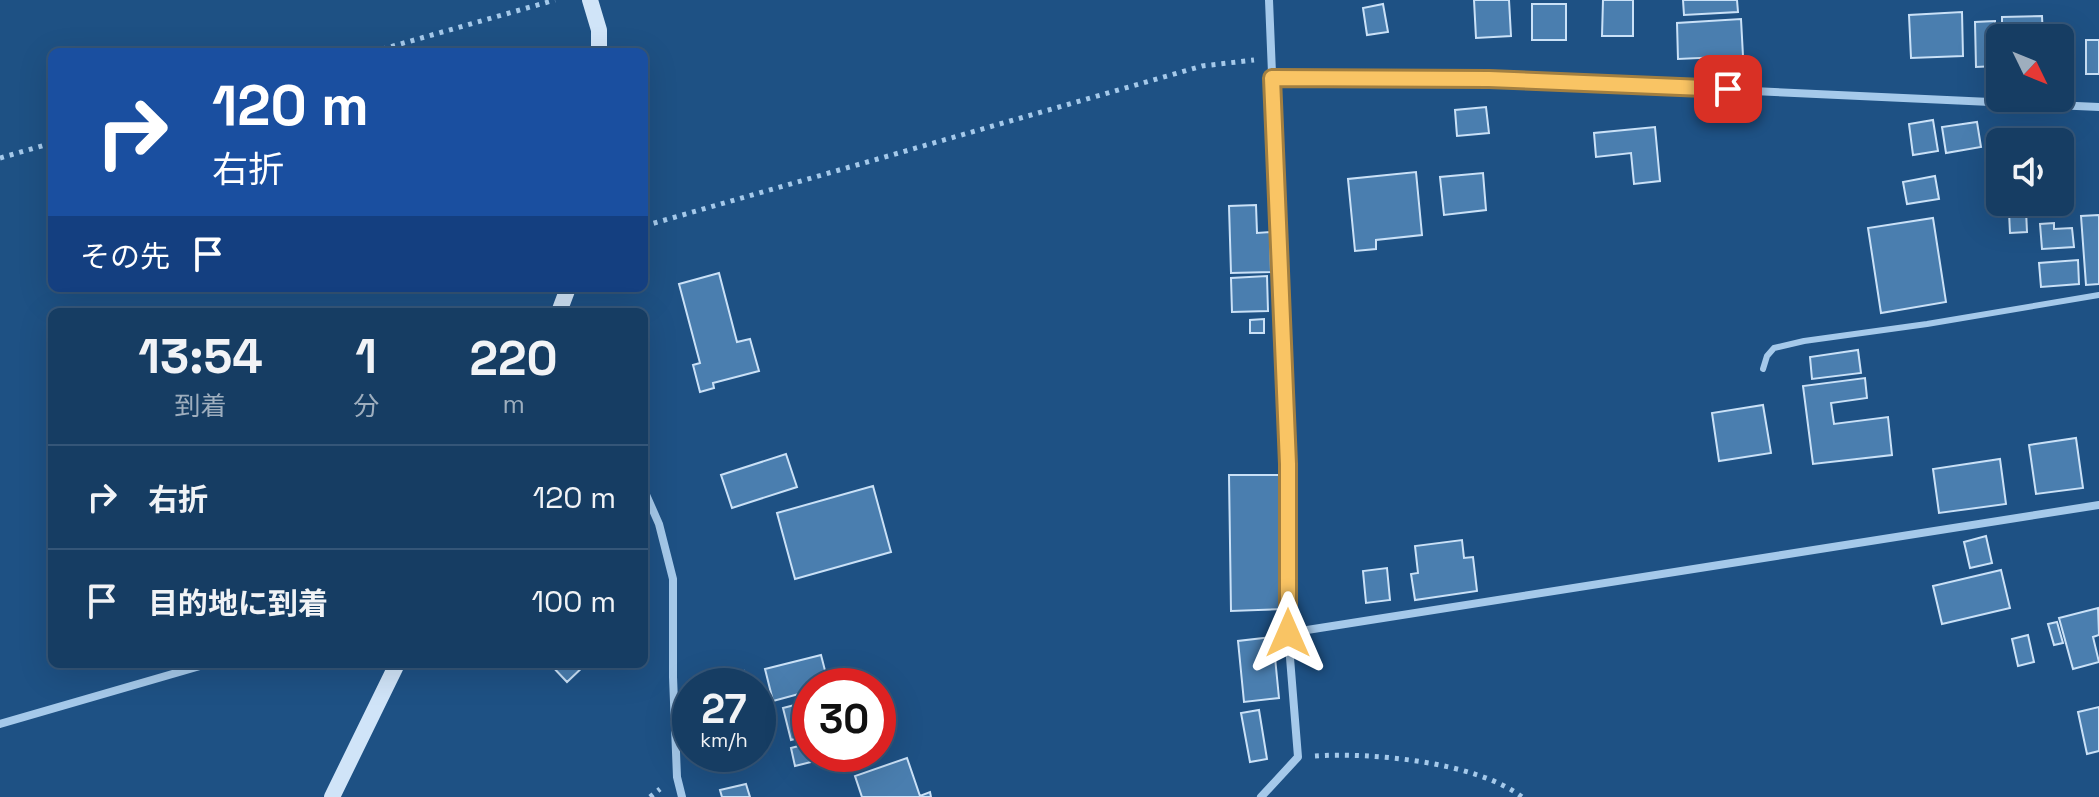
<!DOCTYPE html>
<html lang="ja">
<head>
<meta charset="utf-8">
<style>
	body { margin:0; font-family:"Space Grotesk","Noto Sans JP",sans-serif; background:#1f4469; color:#f1f3f6; height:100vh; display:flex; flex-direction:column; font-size:30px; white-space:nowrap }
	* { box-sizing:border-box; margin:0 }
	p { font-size:26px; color:#9eaebe }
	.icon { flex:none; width:44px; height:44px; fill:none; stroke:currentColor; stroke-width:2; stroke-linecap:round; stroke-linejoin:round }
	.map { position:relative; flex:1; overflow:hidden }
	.panel { position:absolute; left:48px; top:308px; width:600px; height:360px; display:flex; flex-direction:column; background:#163d63; border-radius:12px; box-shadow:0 8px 32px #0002,0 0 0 2px #355678 }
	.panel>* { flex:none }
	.top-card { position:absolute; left:48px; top:48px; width:600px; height:244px; border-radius:12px; box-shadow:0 8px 32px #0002,0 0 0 2px #355678; background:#1a4fa0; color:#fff; overflow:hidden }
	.needle { width:52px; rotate:133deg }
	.buttons { position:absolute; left:1986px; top:24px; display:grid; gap:16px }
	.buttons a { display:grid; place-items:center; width:88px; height:88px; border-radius:12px; background:#163d63; box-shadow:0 8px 32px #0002,0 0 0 2px #355678; font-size:40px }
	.speed { position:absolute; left:672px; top:668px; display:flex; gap:16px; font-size:40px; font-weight:700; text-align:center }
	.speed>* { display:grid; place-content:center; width:104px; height:104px; border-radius:50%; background:#163d63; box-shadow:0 8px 32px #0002,0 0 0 2px #355678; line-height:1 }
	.speed small { font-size:20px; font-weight:400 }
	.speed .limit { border:12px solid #d22; background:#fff; color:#111 }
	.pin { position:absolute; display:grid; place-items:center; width:68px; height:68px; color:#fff; margin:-34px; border-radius:16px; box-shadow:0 4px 12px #0006 }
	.me { position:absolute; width:88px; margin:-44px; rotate:0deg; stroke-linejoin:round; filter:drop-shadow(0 0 6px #0008) }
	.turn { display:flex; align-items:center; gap:28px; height:168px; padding:0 32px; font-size:36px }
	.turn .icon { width:104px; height:104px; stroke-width:2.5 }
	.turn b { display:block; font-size:56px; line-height:68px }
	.then { display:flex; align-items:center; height:76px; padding:0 32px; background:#0003; gap:16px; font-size:30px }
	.eta { display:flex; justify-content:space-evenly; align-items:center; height:136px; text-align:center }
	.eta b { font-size:48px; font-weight:700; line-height:56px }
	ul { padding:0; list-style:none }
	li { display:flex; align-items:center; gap:24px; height:104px; padding:0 32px; border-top:2px solid #355678 }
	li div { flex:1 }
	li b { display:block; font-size:30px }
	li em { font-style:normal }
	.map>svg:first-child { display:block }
</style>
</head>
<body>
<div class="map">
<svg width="2099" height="797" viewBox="0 0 2099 797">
	<rect width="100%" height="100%" fill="#1e5184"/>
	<path fill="#4a7eaf" stroke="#cae1f7" stroke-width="2" d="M1474,0H1509L1511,36L1476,38Z
		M1603,0H1633V36H1602Z
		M1683,0H1737L1738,12L1684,15Z
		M1383,4L1388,32L1367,35L1363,8Z
		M1532,4H1566V40H1532Z
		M1962,12L1963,56L1911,58L1909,15Z
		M2042,16L2043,38H2002V17Z
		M1741,19L1743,56L1678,59L1677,23Z
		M1995,21L1996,66L1976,67L1975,22Z
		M2086,40H2099V74H2086Z
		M1486,107L1489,133L1457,136L1455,110Z
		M1933,120L1938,151L1913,155L1909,124Z
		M1977,122L1981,147L1946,153L1942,127Z
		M1655,127L1660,181L1634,184L1631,153L1596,157L1594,133Z
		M1416,172L1422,235L1376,240V249L1355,251L1348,179Z
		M1483,173L1486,210L1444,215L1440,177Z
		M1935,176L1939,199L1907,204L1903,182Z
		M1256,205L1257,233L1270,232L1271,272L1231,273L1229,206Z
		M2026,210L2027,232L2010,233L2009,212Z
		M2099,215V284L2086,285L2081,216Z
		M1933,218L1946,302L1881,313L1868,228Z
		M2054,223V229L2072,228L2074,247L2042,249L2040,224Z
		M2078,260L2079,284L2041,287L2039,263Z
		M719,273L737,342L750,339L759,371L713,383L714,388L700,392L693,365L700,363L679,284Z
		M1267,276L1268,311L1232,312L1231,278Z
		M1264,319V333H1250V320Z
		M1858,350L1861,373L1812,379L1810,357Z
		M1865,378L1867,398L1831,403L1834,424L1888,417L1892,455L1813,464L1803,386Z
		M1763,405L1771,453L1719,461L1712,413Z
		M2076,438L2083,488L2036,494L2029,445Z
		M786,454L797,487L732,508L721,475Z
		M2000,459L2006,504L1939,513L1933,469Z
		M1229,475H1280L1282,609L1231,611Z
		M873,486L891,552L795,579L777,513Z
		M1986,536L1992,563L1970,568L1964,542Z
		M1462,540L1464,558L1473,557L1477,591L1415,600L1411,574L1418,573L1415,546Z
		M1387,568L1390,600L1366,603L1363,571Z
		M2001,570L2010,608L1942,624L1933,586Z
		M2098,608L2099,635L2093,637L2099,662L2073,669L2059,618Z
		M2057,622L2063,643L2054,645L2048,624Z
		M2028,635L2034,662L2018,666L2012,639Z
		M1273,637L1279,698L1244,702L1238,641Z
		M821,655L829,686H810V691L773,701L765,669Z
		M550,664H586L567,682Z
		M744,671L748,686H710L709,680Z
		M810,701V735L791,740L783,708Z
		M2099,707V751L2087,754L2078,712Z
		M1259,710L1267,759L1250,762L1241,713Z
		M810,743V754L835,756L795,766L791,748Z
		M907,758L920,796L930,792L931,797H862L855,776Z
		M746,784L750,797H722L720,790Z"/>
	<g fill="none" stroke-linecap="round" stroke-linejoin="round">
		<path stroke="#a5c9ea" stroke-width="5" stroke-dasharray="4 6" stroke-linecap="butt" d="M372,52L555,0
			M0,158L52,143
			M644,226L1202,66L1254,60
			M1315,756C1370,752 1477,762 1522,797
			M650,797L660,789"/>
		<path stroke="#a5c9ea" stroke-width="6" d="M1763,369L1767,356L1774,348L1804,341L1927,324L2099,295"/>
		<path stroke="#a5c9ea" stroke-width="8" d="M1272,78L1489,79L2099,107
			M644,490L659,524L673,579V677L677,777L682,797
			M1288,633L2099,505
			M0,724L207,664
			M1261,797L1298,757L1288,633V464L1269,0"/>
		<path stroke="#d0e4f8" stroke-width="16" d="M590,0L599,30V52
			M559,312L568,288
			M332,797L397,664"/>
	</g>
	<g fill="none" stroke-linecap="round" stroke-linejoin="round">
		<defs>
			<path id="route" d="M1288,633V464L1272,78L1489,79L1728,89"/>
		</defs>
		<use href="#route" stroke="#a27f41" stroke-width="20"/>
		<use href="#route" stroke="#f9c464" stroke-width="14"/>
	</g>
</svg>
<div class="buttons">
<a><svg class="needle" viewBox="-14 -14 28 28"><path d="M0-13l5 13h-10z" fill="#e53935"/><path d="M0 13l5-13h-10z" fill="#9eaebe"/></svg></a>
<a><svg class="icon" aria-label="sound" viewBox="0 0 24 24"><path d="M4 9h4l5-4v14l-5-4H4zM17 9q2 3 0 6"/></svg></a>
</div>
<div class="speed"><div>27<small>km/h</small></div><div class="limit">30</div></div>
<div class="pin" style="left:1728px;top:89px;background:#d93025"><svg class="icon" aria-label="arrive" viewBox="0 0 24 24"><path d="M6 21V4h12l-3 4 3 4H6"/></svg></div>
<svg class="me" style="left:1288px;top:633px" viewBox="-20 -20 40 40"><path d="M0-17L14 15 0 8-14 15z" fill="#f9c464" stroke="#fff" stroke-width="4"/></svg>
<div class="top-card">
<div class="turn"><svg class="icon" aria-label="right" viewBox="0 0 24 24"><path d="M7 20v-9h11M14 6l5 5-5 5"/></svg><div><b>120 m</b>右折</div></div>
<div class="then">その先<svg class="icon" aria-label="arrive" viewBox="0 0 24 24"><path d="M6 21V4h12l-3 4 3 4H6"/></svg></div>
</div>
<section class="panel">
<div class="eta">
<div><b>13:54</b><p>到着</p></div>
<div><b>1</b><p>分</p></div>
<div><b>220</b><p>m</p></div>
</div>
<ul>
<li><svg class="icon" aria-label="right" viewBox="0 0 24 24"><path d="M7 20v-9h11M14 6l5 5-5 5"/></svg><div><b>右折</b></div><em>120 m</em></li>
<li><svg class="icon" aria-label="arrive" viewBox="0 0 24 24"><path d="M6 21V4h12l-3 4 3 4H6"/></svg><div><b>目的地に到着</b></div><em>100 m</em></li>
</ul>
</section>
</div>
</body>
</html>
